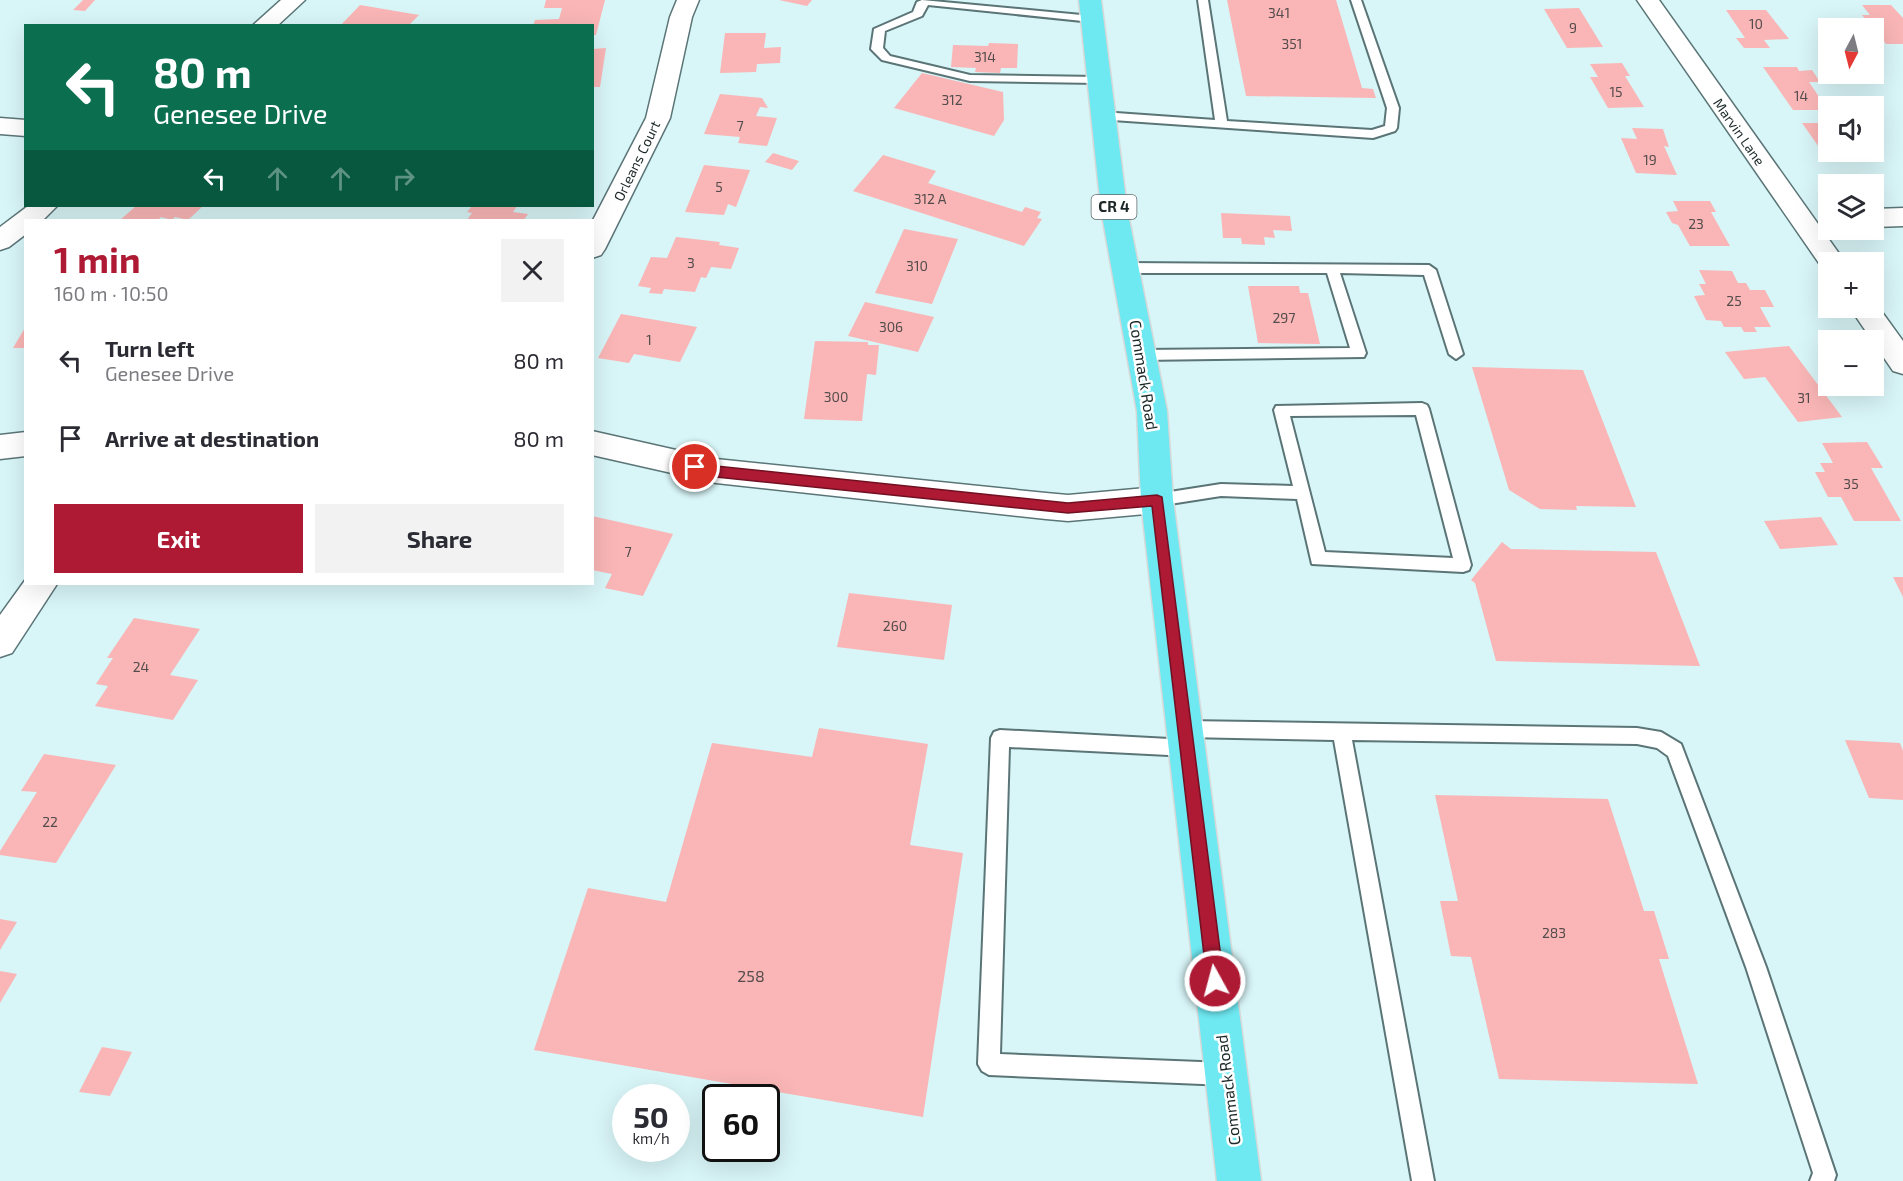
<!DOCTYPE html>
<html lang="en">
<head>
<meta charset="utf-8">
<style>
	body { margin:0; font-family:"Exo 2",sans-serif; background:#f2f2f3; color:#2b2b33; height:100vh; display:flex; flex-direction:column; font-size:22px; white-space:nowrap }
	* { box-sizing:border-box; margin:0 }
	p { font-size:20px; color:#7c7c81 }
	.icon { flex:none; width:33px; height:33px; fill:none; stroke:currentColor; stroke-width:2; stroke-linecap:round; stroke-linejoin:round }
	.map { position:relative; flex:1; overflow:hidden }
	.panel { position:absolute; left:24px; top:219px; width:570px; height:366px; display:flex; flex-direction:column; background:#fff; border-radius:0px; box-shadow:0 6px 24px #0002 }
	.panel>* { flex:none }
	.guide { position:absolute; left:24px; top:24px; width:570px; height:183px; border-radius:0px; box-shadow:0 6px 24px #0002; background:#0b6e4f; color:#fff; overflow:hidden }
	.needle { width:39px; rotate:187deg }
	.tools { position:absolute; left:1818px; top:18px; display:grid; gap:12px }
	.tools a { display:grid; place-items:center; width:66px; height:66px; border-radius:0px; background:#fff; box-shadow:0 6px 24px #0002; font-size:30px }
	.speed { position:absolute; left:612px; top:1084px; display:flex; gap:12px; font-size:30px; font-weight:700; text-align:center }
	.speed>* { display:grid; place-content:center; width:78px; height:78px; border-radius:50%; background:#fff; box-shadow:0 6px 24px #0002; line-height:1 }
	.speed small { font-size:15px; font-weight:400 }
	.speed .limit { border:3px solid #111; border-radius:9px; background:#fff; color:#111 }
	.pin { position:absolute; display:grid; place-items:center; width:51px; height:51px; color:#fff; margin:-26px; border:3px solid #fff; border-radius:50%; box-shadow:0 2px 6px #0007 }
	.me { position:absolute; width:66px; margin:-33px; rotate:353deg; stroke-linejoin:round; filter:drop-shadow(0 0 4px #0008) }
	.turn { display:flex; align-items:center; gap:21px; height:126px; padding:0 30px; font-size:27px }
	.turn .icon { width:78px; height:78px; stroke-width:2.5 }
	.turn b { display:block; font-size:42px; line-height:51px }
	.lanes { display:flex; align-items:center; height:57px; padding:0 30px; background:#0003; justify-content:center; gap:30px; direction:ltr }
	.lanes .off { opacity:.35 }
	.round { display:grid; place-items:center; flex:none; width:63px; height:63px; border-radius:0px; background:#f2f2f3 }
	.summary { display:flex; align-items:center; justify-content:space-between; height:102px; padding:0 30px }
	h1 { font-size:36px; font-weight:700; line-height:45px; color:#ae1934 }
	.action { display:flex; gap:12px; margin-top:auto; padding:12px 30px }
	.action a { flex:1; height:69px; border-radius:0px; background:#ae1934; color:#fff; font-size:24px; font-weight:700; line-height:69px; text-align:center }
	.action a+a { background:#f2f2f3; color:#2b2b33 }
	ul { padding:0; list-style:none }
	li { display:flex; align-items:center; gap:18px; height:78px; padding:0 30px }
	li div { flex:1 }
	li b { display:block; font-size:22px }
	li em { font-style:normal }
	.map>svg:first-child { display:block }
</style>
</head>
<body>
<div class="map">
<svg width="1903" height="1181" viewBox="0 0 1903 1181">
	<rect width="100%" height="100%" fill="#d8f5f7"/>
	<path fill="#fab6b6" d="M83,0H95L85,11L73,10Z
		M546,0H605L596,35H592V26H533L535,20L559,19L562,8H544Z
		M779,0H812L807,6Z
		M1227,0H1336L1362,88L1373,89L1376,98L1246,96Z
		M360,5L419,15L408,26H340Z
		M1862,5H1891L1903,18V44H1886L1862,15H1870Z
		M1579,8L1603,47L1567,48L1544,9Z
		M1726,10H1766L1789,39L1764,40L1770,48H1744L1736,38H1745Z
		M725,33H766L764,48L781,47L780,63L757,64L756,72L720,73Z
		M989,43L1018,44L1017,68H1001L1000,73L975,72L976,68L951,67L953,45L988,46Z
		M606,48L600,87H592V49Z
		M1622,63L1630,76H1625L1644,107L1608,108L1590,77H1598L1590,64Z
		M1763,67H1797L1799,71L1812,70L1820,82H1809L1828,110H1793Z
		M922,73L1003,92L1004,120L994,136L894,108Z
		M720,94L762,98L768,108L760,107L756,116L777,118L767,146L738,143L740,137L704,134Z
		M1802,123H1828V152H1867L1871,157H1826Z
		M1632,128L1663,129L1669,147L1664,146L1677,175L1636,173L1621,138L1637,139Z
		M773,153L799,161L792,170L765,162Z
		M883,155L936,171L928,183L1022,212L1025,207L1041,212L1037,218L1042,219L1024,246L853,191Z
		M704,165L750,170L736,207L728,204L724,215L685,212Z
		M1673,201H1710L1716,212H1711L1730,246H1690L1678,225L1672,223L1666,212L1678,211Z
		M136,206H203L188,220L175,217L172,220L161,217L158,220H120Z
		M472,206H517L513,212L528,214L524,220H467L472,213L467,212Z
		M1221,213L1290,216L1292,231L1273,230L1275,238L1264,237L1265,245L1242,244L1241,238H1223Z
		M904,229L958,239L932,304L875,293Z
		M676,237L720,242L719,245L739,248L731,269L711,267L706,278L701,277L695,292L664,289L662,294L649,293L651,288L638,286L651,257L667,258Z
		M1699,270L1732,271L1738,283H1746L1750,290H1765L1774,307H1760L1771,327H1754L1757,332H1744L1741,327H1724L1721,321L1706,320L1694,296L1705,295L1699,284H1706Z
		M1248,286H1299L1300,293H1308L1320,344L1258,343Z
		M865,302L934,317L918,352L848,336Z
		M621,314L697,327L680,362L634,354L629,363L598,358Z
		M26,326V348H13Z
		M815,341L868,342V345H879L876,375L867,374L862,421L804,419Z
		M1789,346L1842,417L1798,422L1765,377L1744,379L1725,352Z
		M1472,367L1583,370L1636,507L1576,506L1577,510L1540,509L1509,490Z
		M1867,442L1883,468H1871L1901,521H1854L1841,497H1828L1815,472H1825L1820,463H1833L1822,443Z
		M592,516L673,534L643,596L605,588L612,574L592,570Z
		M1821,517L1838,545L1780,549L1764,521Z
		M1502,542L1511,549L1656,552L1700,666L1496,661L1475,583L1471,580Z
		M1893,577H1903V597Z
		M849,593L952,605L944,660L837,647Z
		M134,618L200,629L170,675L198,680L173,720L95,706L108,686L96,684L113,658H107Z
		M819,728L928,744L910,845L963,853L923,1117L534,1050L588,888L666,902L712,743L812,757Z
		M1845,740L1900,743L1903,751V800L1869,798Z
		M44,754L116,765L56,863L0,855V851L37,792L21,791Z
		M1435,795L1608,799L1644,911H1654L1669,959H1659L1698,1084L1499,1079L1471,957L1451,956L1440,901H1458Z
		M0,919L17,922L0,950Z
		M0,971L17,974L0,1003Z
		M102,1047L132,1052L110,1096L79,1092Z"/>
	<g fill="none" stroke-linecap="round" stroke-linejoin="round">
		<defs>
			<path id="service" d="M922,0L1092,16L1098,19L1092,22L928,5L922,16L885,31L883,48L890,56L970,75L1098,77L1104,80L1098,83L970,81L882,60L871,49L874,29L913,12L917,2Z
				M1198,0H1208L1227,121L1372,130L1385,126L1387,108L1351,0H1361L1399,108L1397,128L1395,131L1373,138L1098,119L1096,116L1102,112L1215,120Z
				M1125,263L1429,265L1436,270L1463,354L1456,359L1449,354L1424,275L1340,273L1366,353L1364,357L1141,360L1134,355L1141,350L1350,348L1327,273H1125L1118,268Z
				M1422,403L1427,405L1429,409L1471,565L1469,570L1463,572L1312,564L1297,499L1221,496L1157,506L1151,504L1149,500L1151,496L1157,494L1221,484L1293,486L1274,410L1276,406ZM1416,415L1453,558L1325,552L1290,416Z
				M1185,721L1637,728L1661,732L1681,744L1766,967L1836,1175L1834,1181H1810L1813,1173L1746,967L1668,756L1657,748L1637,744L1352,740L1434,1181H1412L1334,740L1185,737L1179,735L1176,729L1179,723Z
				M1000,730L1188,740L1194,742L1197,748L1194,754L1188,756L1009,747L1000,1054L1226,1063L1233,1067L1237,1074L1233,1081L1226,1085L989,1075L982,1071L978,1064L991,738L994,732Z"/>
			<path id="minor" d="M281,0H305L277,26H252Z
				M677,0H699L692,17L670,118L605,249L601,255L592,258V222L646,118L670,17Z
				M1637,0H1659L1845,262H1828V270L1823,269Z
				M0,118L26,120V136L0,134Z
				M28,206H57L43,220H26V234L9,247L0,250V227Z
				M1903,208V226L1874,227V209Z
				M1874,301L1903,341V374L1893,371L1850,308H1874Z
				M592,431L716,459L1046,493L1068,495L1157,487L1168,491L1173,500L1168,509L1157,513L1068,521L1046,519L716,483L592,455Z
				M26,432V456L0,459V435Z
				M26,579V584H57L12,653L0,657V615Z"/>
			<path id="primary" d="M1079,0H1101L1127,209L1167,411L1173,500L1261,1181H1217L1141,500L1137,411L1101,209Z"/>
		</defs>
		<use href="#service" stroke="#5b7577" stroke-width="4"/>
		<use href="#minor" stroke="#5b7577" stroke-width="3"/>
		<use href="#primary" stroke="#d6d8d8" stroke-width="3"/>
		<use href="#service" fill="#fff" fill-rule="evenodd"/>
		<use href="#minor" fill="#fff" fill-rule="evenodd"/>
		<use href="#primary" fill="#6ee9f2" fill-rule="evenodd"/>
	</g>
	<path fill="#ae1934" stroke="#711022" stroke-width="1.5" d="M695,462L716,466L1068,503L1157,495L1162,497L1224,981L1221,987L1215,990L1209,987L1207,981L1152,506L1068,513L716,477L691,470L689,467L691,463Z"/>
	<g text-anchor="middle" stroke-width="5" stroke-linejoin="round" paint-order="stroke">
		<g font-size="14" fill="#544c4c">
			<text x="1279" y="18">341</text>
			<text x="1756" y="29">10</text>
			<text x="1573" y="33">9</text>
			<text x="1292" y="49">351</text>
			<text x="985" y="62">314</text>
			<text x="1616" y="97">15</text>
			<text x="1801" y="101">14</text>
			<text x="952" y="105">312</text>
			<text x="740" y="131">7</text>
			<text x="1650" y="165">19</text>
			<text x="719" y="192">5</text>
			<text x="930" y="204">312 A</text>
			<text x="1696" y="229">23</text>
			<text x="691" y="268">3</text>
			<text x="917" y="271">310</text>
			<text x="1734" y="306">25</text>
			<text x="1284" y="323">297</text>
			<text x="891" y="332">306</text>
			<text x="649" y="345">1</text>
			<text x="836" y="402">300</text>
			<text x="1804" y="403">31</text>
			<text x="1851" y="489">35</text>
			<text x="628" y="557">7</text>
			<text x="895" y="631">260</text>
			<text x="141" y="672">24</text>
			<text x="50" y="827">22</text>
			<text x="1554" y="938">283</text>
		</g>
		<g font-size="14" fill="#1d2829" stroke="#fff">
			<text transform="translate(1739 132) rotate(55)" y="5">Marvin Lane</text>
			<text transform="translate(637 161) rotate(-64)" y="5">Orleans Court</text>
		</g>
		<rect fill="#fff" stroke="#616869" stroke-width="1.5" x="1091.5" y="195" width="45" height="24" rx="4.5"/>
		<g font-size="15" font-weight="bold" fill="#1d2829">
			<text x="1114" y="212">CR 4</text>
		</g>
		<g font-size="16" fill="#1d2829" stroke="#fff">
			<text transform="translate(1144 375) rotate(81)" y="6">Commack Road</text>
			<text transform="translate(1228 1090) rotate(-97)" y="6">Commack Road</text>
		</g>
		<g font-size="16" fill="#544c4c">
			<text x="751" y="982">258</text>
		</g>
	</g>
</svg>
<div class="tools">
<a><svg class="needle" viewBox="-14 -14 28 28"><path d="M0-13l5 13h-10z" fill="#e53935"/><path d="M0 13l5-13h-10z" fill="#7c7c81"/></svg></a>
<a><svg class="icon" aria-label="sound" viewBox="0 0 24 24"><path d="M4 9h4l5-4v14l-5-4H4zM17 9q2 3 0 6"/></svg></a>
<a><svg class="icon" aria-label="layers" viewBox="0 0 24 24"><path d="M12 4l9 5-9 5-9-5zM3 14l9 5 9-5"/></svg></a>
<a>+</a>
<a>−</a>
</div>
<div class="speed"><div>50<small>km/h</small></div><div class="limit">60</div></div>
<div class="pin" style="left:695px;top:467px;background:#d93025"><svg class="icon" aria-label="arrive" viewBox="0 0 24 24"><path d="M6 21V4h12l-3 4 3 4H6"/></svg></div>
<svg class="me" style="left:1215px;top:981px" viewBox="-20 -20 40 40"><circle r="17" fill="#ae1934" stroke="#fff" stroke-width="3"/><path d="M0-11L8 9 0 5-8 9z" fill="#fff"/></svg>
<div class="guide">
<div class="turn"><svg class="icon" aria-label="left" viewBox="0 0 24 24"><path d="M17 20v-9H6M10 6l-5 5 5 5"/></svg><div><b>80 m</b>Genesee Drive</div></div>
<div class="lanes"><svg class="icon" aria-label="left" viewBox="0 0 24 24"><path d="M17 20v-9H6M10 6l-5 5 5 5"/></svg><svg class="icon off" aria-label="ahead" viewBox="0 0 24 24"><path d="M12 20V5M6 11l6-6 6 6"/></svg><svg class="icon off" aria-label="ahead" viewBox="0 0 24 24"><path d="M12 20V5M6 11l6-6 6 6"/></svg><svg class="icon off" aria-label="right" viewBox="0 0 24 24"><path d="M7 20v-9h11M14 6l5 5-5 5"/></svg></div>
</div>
<section class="panel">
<div class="summary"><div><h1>1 min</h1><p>160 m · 10:50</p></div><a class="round"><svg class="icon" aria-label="close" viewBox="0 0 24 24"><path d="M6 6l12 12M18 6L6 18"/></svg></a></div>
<ul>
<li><svg class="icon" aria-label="left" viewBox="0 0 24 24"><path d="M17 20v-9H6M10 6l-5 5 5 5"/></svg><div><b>Turn left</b><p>Genesee Drive</p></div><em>80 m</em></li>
<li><svg class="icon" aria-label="arrive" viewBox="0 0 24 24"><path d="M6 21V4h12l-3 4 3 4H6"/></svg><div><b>Arrive at destination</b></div><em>80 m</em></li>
</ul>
<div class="action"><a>Exit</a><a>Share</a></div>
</section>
</div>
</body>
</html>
